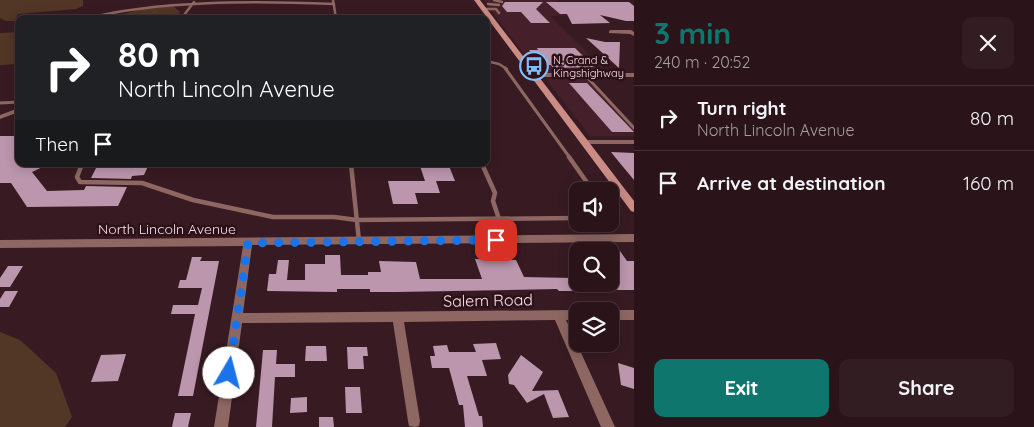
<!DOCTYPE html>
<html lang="en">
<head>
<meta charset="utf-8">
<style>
	body { margin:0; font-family:Quicksand,sans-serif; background:#321d23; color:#f1f3f6; height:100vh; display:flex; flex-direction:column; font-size:19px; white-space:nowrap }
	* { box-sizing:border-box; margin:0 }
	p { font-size:16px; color:#a59ea2 }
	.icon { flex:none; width:28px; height:28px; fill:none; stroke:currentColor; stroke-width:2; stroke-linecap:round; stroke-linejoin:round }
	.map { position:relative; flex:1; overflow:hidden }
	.drawer { display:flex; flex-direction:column; background:#2a141a; width:400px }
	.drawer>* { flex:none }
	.banner { position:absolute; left:15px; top:15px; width:475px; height:152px; border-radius:10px; box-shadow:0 2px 12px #0003,0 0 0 1px #463339; background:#202124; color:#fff; overflow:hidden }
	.tools { position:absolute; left:569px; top:182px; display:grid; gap:10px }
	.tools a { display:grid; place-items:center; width:50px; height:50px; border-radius:10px; background:#2a141a; box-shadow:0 2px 12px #0003,0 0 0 1px #463339; font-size:25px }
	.pin { position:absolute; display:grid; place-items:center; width:42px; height:42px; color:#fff; margin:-21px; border-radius:10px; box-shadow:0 2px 8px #0006 }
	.me { position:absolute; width:55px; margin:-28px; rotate:8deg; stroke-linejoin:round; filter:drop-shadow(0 0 4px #0008) }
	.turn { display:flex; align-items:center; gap:18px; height:105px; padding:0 20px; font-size:22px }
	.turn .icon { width:65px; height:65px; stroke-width:2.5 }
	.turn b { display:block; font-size:35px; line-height:42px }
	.then { display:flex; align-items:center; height:48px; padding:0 20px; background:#0003; gap:10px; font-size:19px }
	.round { display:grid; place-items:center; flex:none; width:52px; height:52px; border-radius:10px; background:#321d23 }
	.head { display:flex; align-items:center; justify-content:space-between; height:85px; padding:0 20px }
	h1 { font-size:30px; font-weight:700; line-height:38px; color:#0f766e }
	.cta { display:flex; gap:10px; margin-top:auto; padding:10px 20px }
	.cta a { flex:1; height:58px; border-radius:10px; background:#0f766e; color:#fff; font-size:20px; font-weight:700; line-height:58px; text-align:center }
	.cta a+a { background:#321d23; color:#f1f3f6 }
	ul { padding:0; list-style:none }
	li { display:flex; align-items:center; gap:15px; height:65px; padding:0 20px; border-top:1px solid #463339 }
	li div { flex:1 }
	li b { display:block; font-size:19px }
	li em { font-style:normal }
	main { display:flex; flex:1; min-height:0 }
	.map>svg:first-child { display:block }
</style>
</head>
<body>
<main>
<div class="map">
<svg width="634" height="427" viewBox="0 0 634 427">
	<rect width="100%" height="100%" fill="#381b22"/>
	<path fill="#45202a" d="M483,0H556L573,15L550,16L608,73H548L537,71Z
		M546,79H587L634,130V136H590Z"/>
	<path fill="#523626" d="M0,0H83V6L76,9L18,14L15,21H6L0,18Z
		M155,6H173L180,12L174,19H103Z
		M19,32V64L0,65V33Z
		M0,332L20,340L56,373L72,417L65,427H0Z"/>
	<path fill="#bb96ac" d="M505,2H543L536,9L550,23H531L521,12H507L502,6Z
		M546,2H629L634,6V21H626L600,15L610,23L572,24L567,14H560Z
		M586,38L605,42H620L619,68Z
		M537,48H575L594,67L553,68L551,65H541L529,50H538Z
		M569,83H587L634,132H612Z
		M0,136H19V164H49L32,172L47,191L84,190L86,186L127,187L118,206L27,207L11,183H0Z
		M611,152L634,153V180L619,162Z
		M98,164H149L144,175L132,176L131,179L91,178Z
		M420,166H449L455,181H436L440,193H415L418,204H393L388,181H425Z
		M610,251H620L627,261H634V290H610V277H617L610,266Z
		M325,255H340L341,275H368V272H381L379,261L416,262L420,279H482L475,259L516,260L524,277L572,278L578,291H559L557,289L397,292H370V289H337V292L267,291L269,274H276L278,260H289L287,280H305V264H325Z
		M192,257H202L200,261H219L193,396H178L195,314H171L173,305H198L202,288H178L180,280H186Z
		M8,266H23L10,287H0V278Z
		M5,291H18L9,307H0V299Z
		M496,343L501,359L482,360L487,376H467L479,416H482L483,427H465L463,405H459L449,368H432L430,356H435L433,346L447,345L449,352H476L473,344Z
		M306,346H326L327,361H305Z
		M347,347H367L368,356H363L364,369H348Z
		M263,350H277L276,364H295V377H275L272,427H256Z
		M126,354L118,381L91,382L101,355Z
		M521,355L543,372L532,391L558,390L569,417L553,418L544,394L527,403L514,385L509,384L508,375Z
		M618,363L634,368V389L621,385Z
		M345,387H360L362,413H346Z
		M307,397V412L290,413L291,398Z
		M175,413H191L188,427H172Z
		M319,417H333L334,427H319Z"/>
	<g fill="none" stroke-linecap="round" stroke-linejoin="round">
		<path stroke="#8e6762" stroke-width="2.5" d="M333,0L336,18
			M494,0L502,2
			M488,4L499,5
			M484,9H496L499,13
			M335,16H422L443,19
			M84,19C159,0 255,1 334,4
			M181,19L194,2
			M486,61L499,64L507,69"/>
		<path stroke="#8e6762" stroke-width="3" d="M505,68L570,158
			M585,75L634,128
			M0,103L19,102"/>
		<path stroke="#8e6762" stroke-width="4.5" d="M569,157L593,191
			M82,164L77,177L80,182L142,183L193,200L273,217H334L357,220L578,218
			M351,164L359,241
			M482,164L495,193L493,201L499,219"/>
		<path fill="#8e6762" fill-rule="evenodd" d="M611,30H631L634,32V36L630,34L609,33V31Z
			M634,73V77H534L531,75L534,73Z
			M19,108V112L0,119V115Z
			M581,140H634V144H584L580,142Z
			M634,234V242L252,245L243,313L578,310L581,311H578V320H566L615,427H601L555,320L404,322L420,421L419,426L415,427L409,426L408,421L393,322L242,323L228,427H214L243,246L0,248V240Z
			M610,310H634V320H610V311H607Z"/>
		<path fill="#ca8c84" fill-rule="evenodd" d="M474,0H480L634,201V212L631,211Z"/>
	</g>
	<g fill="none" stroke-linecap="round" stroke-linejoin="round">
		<path stroke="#1a73e8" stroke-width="9" stroke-dasharray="0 16.2" d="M229,373L248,243L496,240"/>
	</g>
	<defs>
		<symbol id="bus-ring" viewBox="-11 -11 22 22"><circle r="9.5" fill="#2d1119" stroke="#81bdfa" stroke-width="1.5"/><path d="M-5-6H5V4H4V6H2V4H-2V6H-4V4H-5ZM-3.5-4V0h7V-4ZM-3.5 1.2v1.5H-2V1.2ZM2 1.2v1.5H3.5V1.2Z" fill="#81bdfa"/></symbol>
	</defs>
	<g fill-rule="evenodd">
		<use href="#bus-ring" x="518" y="50" width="32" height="32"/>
	</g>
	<g text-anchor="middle" stroke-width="5" stroke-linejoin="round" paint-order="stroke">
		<g font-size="11" fill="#f8e3e7" stroke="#2d1119" text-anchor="start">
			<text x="553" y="64">N. Grand &amp;<tspan x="553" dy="13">Kingshighway</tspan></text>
		</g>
		<g font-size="14" fill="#f8e3e7" stroke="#2d1119">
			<text x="167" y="234">North Lincoln Avenue</text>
		</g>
		<g font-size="16" fill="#f8e3e7" stroke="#2d1119">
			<text transform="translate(488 300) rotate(-1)" y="6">Salem Road</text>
		</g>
	</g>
</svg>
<div class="tools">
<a><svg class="icon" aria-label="sound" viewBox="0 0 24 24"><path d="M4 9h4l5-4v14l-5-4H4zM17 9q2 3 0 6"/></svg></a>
<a><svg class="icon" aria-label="search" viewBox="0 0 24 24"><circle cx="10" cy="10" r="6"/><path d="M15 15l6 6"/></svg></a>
<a><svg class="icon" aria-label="layers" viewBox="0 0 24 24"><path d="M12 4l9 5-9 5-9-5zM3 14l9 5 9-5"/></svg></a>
</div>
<div class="pin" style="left:496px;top:240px;background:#d93025"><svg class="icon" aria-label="arrive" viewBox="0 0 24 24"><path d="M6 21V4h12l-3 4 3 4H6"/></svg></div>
<svg class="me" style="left:229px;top:373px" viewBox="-20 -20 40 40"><circle r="19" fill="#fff"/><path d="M0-13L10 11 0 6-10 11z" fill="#1a73e8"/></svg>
<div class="banner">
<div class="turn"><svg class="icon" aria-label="right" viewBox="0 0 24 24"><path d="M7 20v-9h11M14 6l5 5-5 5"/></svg><div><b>80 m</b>North Lincoln Avenue</div></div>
<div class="then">Then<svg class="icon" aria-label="arrive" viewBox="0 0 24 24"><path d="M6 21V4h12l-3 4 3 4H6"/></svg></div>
</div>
</div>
<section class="drawer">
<div class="head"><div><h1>3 min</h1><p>240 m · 20:52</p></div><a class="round"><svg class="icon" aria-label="close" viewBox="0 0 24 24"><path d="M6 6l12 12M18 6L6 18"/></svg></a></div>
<ul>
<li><svg class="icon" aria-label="right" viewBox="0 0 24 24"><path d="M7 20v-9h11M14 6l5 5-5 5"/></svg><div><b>Turn right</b><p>North Lincoln Avenue</p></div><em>80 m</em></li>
<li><svg class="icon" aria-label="arrive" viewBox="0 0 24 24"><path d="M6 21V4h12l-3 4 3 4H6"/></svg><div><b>Arrive at destination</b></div><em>160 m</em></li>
</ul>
<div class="cta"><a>Exit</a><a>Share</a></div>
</section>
</main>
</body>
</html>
